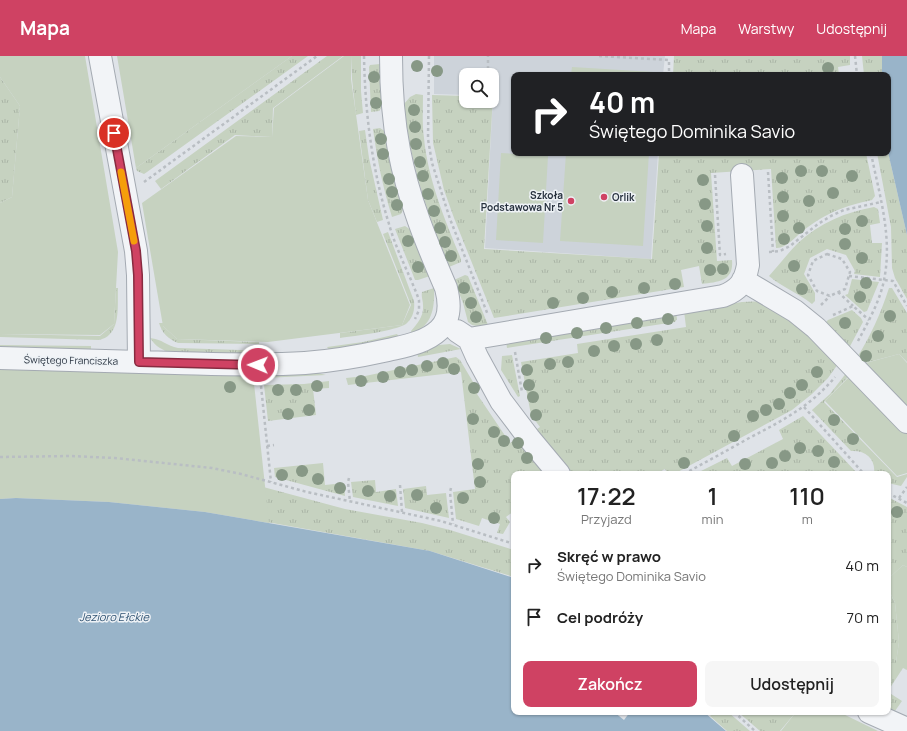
<!DOCTYPE html>
<html lang="pl">
<head>
<meta charset="utf-8">
<style>
	body { margin:0; font-family:Manrope,sans-serif; background:#f6f6f6; color:#222; height:100vh; display:flex; flex-direction:column; font-size:15px; white-space:nowrap }
	* { box-sizing:border-box; margin:0 }
	p { font-size:13px; color:#767676 }
	.icon { flex:none; width:22px; height:22px; fill:none; stroke:currentColor; stroke-width:2; stroke-linecap:round; stroke-linejoin:round }
	.map { position:relative; flex:1; overflow:hidden }
	.drawer { position:absolute; left:511px; top:415px; width:380px; height:244px; display:flex; flex-direction:column; background:#fff; border-radius:8px; box-shadow:0 1px 3px #0004 }
	.drawer>* { flex:none }
	.top-card { position:absolute; left:511px; top:16px; width:380px; height:84px; border-radius:8px; box-shadow:0 1px 3px #0004; background:#202124; color:#fff; overflow:hidden }
	.fabs { position:absolute; left:459px; top:12px; display:grid; gap:8px }
	.fabs a { display:grid; place-items:center; width:40px; height:40px; border-radius:8px; background:#fff; box-shadow:0 1px 3px #0004; font-size:20px }
	.pin { position:absolute; display:grid; place-items:center; width:34px; height:34px; color:#fff; margin:-17px; border:2px solid #fff; border-radius:50%; box-shadow:0 1px 4px #0007 }
	.me { position:absolute; width:44px; margin:-22px; rotate:271deg; stroke-linejoin:round; filter:drop-shadow(0 0 3px #0008) }
	.turn { display:flex; align-items:center; gap:14px; height:84px; padding:0 12px; font-size:18px }
	.turn .icon { width:52px; height:52px; stroke-width:2.5 }
	.turn b { display:block; font-size:28px; line-height:34px }
	.eta { display:flex; justify-content:space-evenly; align-items:center; height:68px; text-align:center }
	.eta b { font-size:24px; font-weight:600; line-height:28px }
	.button { display:flex; gap:8px; margin-top:auto; padding:8px 12px }
	.button a { flex:1; height:46px; border-radius:8px; background:#cf4263; color:#fff; font-size:16px; font-weight:600; line-height:46px; text-align:center }
	.button a+a { background:#f6f6f6; color:#222 }
	ul { padding:0; list-style:none }
	li { display:flex; align-items:center; gap:12px; height:52px; padding:0 12px }
	li div { flex:1 }
	li b { display:block; font-size:15px }
	li em { font-style:normal }
	header { display:flex; align-items:center; gap:24px; box-sizing:border-box; height:56px; padding:0 20px; background:#cf4263; color:#fff }
	header strong { font-size:19px }
	nav { display:flex; gap:22px; margin-inline-start:auto; font-size:14px }
	.map>svg:first-child { display:block }
</style>
</head>
<body>
<header>
<strong>Mapa</strong>
<nav><a>Mapa</a><a>Warstwy</a><a>Udostępnij</a></nav>
</header>
<div class="map">
<svg width="907" height="675" viewBox="0 0 907 675">
	<defs>
		<pattern id="grass-tufts" width="24" height="20" patternUnits="userSpaceOnUse"><rect width="24" height="20" fill="#c6d2c0"/><path d="M3 7l-1-3M5 7V3M7 7l1-3M15 17l-1-3M17 17v-4M19 17l1-3" fill="none" stroke="#aab5a6"/></pattern>
	</defs>
	<rect width="100%" height="100%" fill="#dfe3e8"/>
	<path fill="#cdd3da" d="M434,0H665L663,19H514V97H658L651,203L485,192L493,40H492V19H466V39L434,38Z"/>
	<path fill="url(#grass-tufts)" d="M292,0H308L147,116L144,118L137,115L136,112Z
		M327,0H343L273,52L272,81L235,79L161,133L155,125Z
		M352,0H361V35L363,57L356,59L352,23Z
		M674,0H850V9L838,11L839,19H673Z
		M862,0H882V19H864Z
		M380,8L383,50L379,55L371,56L369,11L370,9Z
		M0,21L20,50L12,141L0,147Z
		M416,38L423,39C423,53 422,68 424,82C428,124 445,164 461,203V206L449,211C427,156 410,107 404,48L410,41Z
		M432,39L466,40V45H492L493,40L484,193L652,203L659,97H866L875,140L872,144C844,150 828,156 804,174C796,180 786,193 776,192L771,113L711,117L717,205L732,204C734,225 719,226 702,228L699,210L681,214L684,231L494,262L454,162L444,134L433,87Z
		M380,72L386,76L404,152L401,158L392,161C383,132 377,103 373,73Z
		M365,74L369,102L383,164L377,166L368,144L359,75Z
		M888,96L907,179V243L895,222L892,212L891,171L877,97H888Z
		M874,151L878,153L880,167L870,169L872,187H882L880,221L854,218L855,215L846,199L827,193L810,202L804,218L815,237V245L812,248C798,237 782,231 769,220C779,209 788,197 798,187C819,167 846,156 874,151Z
		M405,170L411,174L430,220L418,224H415L395,173Z
		M388,176L414,245C415,254 413,262 406,268C395,275 355,280 340,282V277L402,269L411,249L383,178Z
		M465,219L468,220L488,269L477,270L472,269L468,266L463,247L454,224Z
		M852,223L879,226L867,255L864,256L845,239L848,238Z
		M116,232H118C117,250 122,279 99,284L0,281V278L100,280L114,268Z
		M434,232C435,252 432,270 412,278L411,275C418,267 424,260 423,249C423,244 421,241 422,236Z
		M889,232H892L907,257V306L899,298L861,308L856,303C870,281 881,257 889,232Z
		M742,246C747,246 753,245 758,246C791,252 816,285 838,308L828,322L812,338L792,354L674,418H668L665,413L655,418H570L550,396L534,375L540,371L531,359L521,306L578,297L577,288L686,271L684,255Z
		M852,254L861,262L863,266L848,294L823,269L828,264Z
		M676,256L677,263L675,266L507,292L506,285Z
		M159,267H163V270L177,283L259,286V288L178,287C168,283 162,277 159,267Z
		M397,278L399,281L330,295L327,291L363,286Z
		M150,282C162,283 167,290 178,292L273,295L268,299L172,297C162,294 156,291 150,282Z
		M450,288L461,293L418,301L417,296L439,289Z
		M0,289L91,290V295L0,293Z
		M512,299L520,340L518,341L501,314L502,300Z
		M456,301L460,304L479,336L477,338L510,387L519,381L548,418H514V455L506,461L510,466L503,478L497,477L500,468L482,462L479,470L456,463L453,436L475,433L461,316L348,329L346,322L365,320Z
		M314,316L326,319L264,322L143,319Z
		M847,316L850,319L824,346L897,421L907,418V421L901,430L888,427V418H874C876,403 866,394 851,395L812,354L830,338Z
		M329,325V332L313,333L316,359L268,365L264,329L304,328Z
		M803,360L858,418L697,417L727,402L732,410L783,383L779,374Z
		M323,407L325,429L344,427L345,440L275,421L274,412Z
		M0,408L245,426L345,453L422,467L450,474L514,494V521L430,495L205,455Z
		M375,424L376,436L396,433L398,450L353,441L351,426Z
		M426,430L427,439L446,437L449,462L405,452L403,433Z
		M888,441L907,451V511L903,509L888,523Z
		M888,532L895,547L899,586L896,606H907V614L903,612L888,635Z
		M888,636L902,645L895,655L890,657L888,656Z
		M714,656H728L750,675H727L710,660Z
		M738,656H796L780,675H760Z"/>
	<path fill="#c6d2c0" d="M0,0H85L118,196L114,268L100,279L0,278V147L12,141L20,50L0,21Z
		M117,0H292L136,112Z
		M344,0H352L351,23L368,144L410,249L402,269L268,286L177,283L163,270L142,147L236,80L272,81L274,52Z
		M572,11L654,16V19H571Z
		M501,97L548,100L543,187L496,184Z
		M566,97H649L643,190L560,185Z
		M899,298L907,307V417L897,420L825,345L862,308Z
		M0,312L253,318L269,467L205,456L109,446L16,442L0,443Z
		M903,509L907,511V606H896L899,586L895,547L888,532V523Z
		M796,656H839L878,675H781Z"/>
	<path fill="#99b4c9" d="M882,0H907V179L888,96V19H882Z
		M16,442L109,446L205,456L430,495L514,522V656H614L624,664L630,656H704L726,675H0V443Z"/>
	<g fill="none" stroke-linecap="round" stroke-linejoin="round">
		<defs>
			<path id="minor" d="M100,0L136,195L138,219L139,306
				M743,224L795,255L816,272L907,366
				M457,275L469,283L477,301L501,345L529,382L559,418
				M469,283L723,240C739,234 745,226 748,209L742,119
				M0,302C58,304 117,305 175,307C218,308 262,310 305,307C333,305 361,300 388,294C405,290 425,287 439,274C451,263 450,247 446,232C427,188 408,142 399,94C393,63 391,32 391,0
				M869,656L907,673"/>
		</defs>
		<use href="#minor" stroke="#a4aab2" stroke-width="24"/>
		<path stroke="#b9bec3" stroke-width="2.5" stroke-dasharray="3 3" stroke-linecap="butt" d="M364,0C365,56 372,114 389,168C396,194 410,219 419,244V254L415,263
			M429,0L428,83L432,107L450,163L488,259
			M599,0L669,4V19
			M855,0L857,19
			M488,19V0
			M768,116L773,196
			M715,119L720,199L726,198
			M144,126L317,0
			M769,196L780,195L790,190L818,168L831,160L844,154L881,146
			M827,198L842,203L850,216L845,233L830,240L817,235L808,219L813,205Z
			M849,220L893,225L907,250
			M838,236L853,250
			M821,249L830,240
			M833,259L853,250L869,264
			M858,285C868,266 880,245 884,224C893,181 879,138 871,97
			M515,296L522,336
			M261,330L271,426
			M804,351L864,418
			M267,390L274,389
			M0,401L70,400L115,402L212,412L241,418L307,436L441,465L514,488
			M684,418C706,406 728,394 751,381C782,365 812,349 835,321
			M349,422L348,426L350,446
			M400,429L402,456
			M451,432L450,436L453,468
			M888,437L907,447
			M899,442L907,431
			M734,656L755,675"/>
		<use href="#minor" stroke="#f2f4f7" stroke-width="22"/>
	</g>
	<g fill="#879886">
		<circle cx="417" cy="10" r="6"/>
		<circle cx="828" cy="12" r="6"/>
		<circle cx="437" cy="15" r="6"/>
		<circle cx="374" cy="21" r="6"/>
		<circle cx="376" cy="47" r="6"/>
		<circle cx="414" cy="54" r="6"/>
		<circle cx="415" cy="71" r="6"/>
		<circle cx="381" cy="83" r="6"/>
		<circle cx="416" cy="88" r="6"/>
		<circle cx="383" cy="98" r="6"/>
		<circle cx="420" cy="106" r="6"/>
		<circle cx="801" cy="115" r="6"/>
		<circle cx="822" cy="115" r="6"/>
		<circle cx="423" cy="120" r="6"/>
		<circle cx="852" cy="120" r="6"/>
		<circle cx="782" cy="122" r="6"/>
		<circle cx="389" cy="123" r="6"/>
		<circle cx="703" cy="124" r="6"/>
		<circle cx="392" cy="136" r="6"/>
		<circle cx="833" cy="137" r="6"/>
		<circle cx="428" cy="138" r="6"/>
		<circle cx="783" cy="141" r="6"/>
		<circle cx="809" cy="145" r="6"/>
		<circle cx="705" cy="148" r="6"/>
		<circle cx="397" cy="149" r="6"/>
		<circle cx="434" cy="155" r="6"/>
		<circle cx="783" cy="160" r="6"/>
		<circle cx="862" cy="165" r="6"/>
		<circle cx="707" cy="170" r="6"/>
		<circle cx="440" cy="172" r="6"/>
		<circle cx="799" cy="172" r="6"/>
		<circle cx="845" cy="173" r="6"/>
		<circle cx="784" cy="183" r="6"/>
		<circle cx="408" cy="185" r="6"/>
		<circle cx="445" cy="186" r="6"/>
		<circle cx="845" cy="188" r="6"/>
		<circle cx="707" cy="192" r="6"/>
		<circle cx="451" cy="200" r="6"/>
		<circle cx="862" cy="202" r="6"/>
		<circle cx="794" cy="210" r="6"/>
		<circle cx="418" cy="211" r="6"/>
		<circle cx="723" cy="213" r="6"/>
		<circle cx="710" cy="214" r="6"/>
		<circle cx="866" cy="227" r="6"/>
		<circle cx="675" cy="228" r="6"/>
		<circle cx="464" cy="232" r="6"/>
		<circle cx="644" cy="232" r="6"/>
		<circle cx="802" cy="233" r="6"/>
		<circle cx="612" cy="236" r="6"/>
		<circle cx="860" cy="241" r="6"/>
		<circle cx="583" cy="242" r="6"/>
		<circle cx="471" cy="247" r="6"/>
		<circle cx="553" cy="247" r="6"/>
		<circle cx="890" cy="260" r="6"/>
		<circle cx="476" cy="261" r="6"/>
		<circle cx="668" cy="263" r="6"/>
		<circle cx="637" cy="267" r="6"/>
		<circle cx="845" cy="267" r="6"/>
		<circle cx="606" cy="272" r="6"/>
		<circle cx="577" cy="277" r="6"/>
		<circle cx="878" cy="280" r="6"/>
		<circle cx="546" cy="282" r="6"/>
		<circle cx="657" cy="284" r="6"/>
		<circle cx="636" cy="288" r="6"/>
		<circle cx="614" cy="290" r="6"/>
		<circle cx="594" cy="295" r="6"/>
		<circle cx="866" cy="300" r="6"/>
		<circle cx="568" cy="306" r="6"/>
		<circle cx="443" cy="307" r="6"/>
		<circle cx="550" cy="308" r="6"/>
		<circle cx="427" cy="310" r="6"/>
		<circle cx="454" cy="313" r="6"/>
		<circle cx="412" cy="314" r="6"/>
		<circle cx="527" cy="314" r="6"/>
		<circle cx="400" cy="316" r="6"/>
		<circle cx="817" cy="316" r="6"/>
		<circle cx="383" cy="321" r="6"/>
		<circle cx="361" cy="325" r="6"/>
		<circle cx="529" cy="329" r="6"/>
		<circle cx="802" cy="329" r="6"/>
		<circle cx="317" cy="330" r="6"/>
		<circle cx="230" cy="331" r="6"/>
		<circle cx="474" cy="332" r="6"/>
		<circle cx="278" cy="334" r="6"/>
		<circle cx="296" cy="334" r="6"/>
		<circle cx="790" cy="337" r="6"/>
		<circle cx="533" cy="341" r="6"/>
		<circle cx="779" cy="348" r="6"/>
		<circle cx="309" cy="354" r="6"/>
		<circle cx="766" cy="354" r="6"/>
		<circle cx="288" cy="358" r="6"/>
		<circle cx="536" cy="359" r="6"/>
		<circle cx="753" cy="360" r="6"/>
		<circle cx="473" cy="363" r="6"/>
		<circle cx="834" cy="364" r="6"/>
		<circle cx="494" cy="376" r="6"/>
		<circle cx="734" cy="380" r="6"/>
		<circle cx="853" cy="383" r="6"/>
		<circle cx="504" cy="385" r="6"/>
		<circle cx="518" cy="387" r="6"/>
		<circle cx="800" cy="392" r="6"/>
		<circle cx="818" cy="395" r="6"/>
		<circle cx="785" cy="400" r="6"/>
		<circle cx="527" cy="402" r="6"/>
		<circle cx="834" cy="406" r="6"/>
		<circle cx="684" cy="407" r="6"/>
		<circle cx="772" cy="407" r="6"/>
		<circle cx="478" cy="408" r="6"/>
		<circle cx="745" cy="408" r="6"/>
		<circle cx="302" cy="415" r="6"/>
		<circle cx="282" cy="419" r="6"/>
		<circle cx="318" cy="423" r="6"/>
		<circle cx="480" cy="426" r="6"/>
		<circle cx="340" cy="432" r="6"/>
		<circle cx="368" cy="435" r="6"/>
		<circle cx="417" cy="439" r="6"/>
		<circle cx="390" cy="440" r="6"/>
		<circle cx="463" cy="442" r="6"/>
		<circle cx="436" cy="452" r="6"/>
		<circle cx="897" cy="456" r="6"/>
		<circle cx="494" cy="462" r="6"/>
	</g>
	<g fill="none" stroke-linecap="round" stroke-linejoin="round">
		<defs>
			<path id="route" d="M114,77L136,195L138,219L139,306L258,309"/>
		</defs>
		<use href="#route" stroke="#872b40" stroke-width="10"/>
		<use href="#route" stroke="#cf4263" stroke-width="7"/>
		<path stroke="#f59e0b" stroke-width="7" d="M121,116L134,185"/>
	</g>
	<g fill="#cf4263" stroke="#eef2f6" stroke-width="1.5">
		<circle cx="604" cy="141" r="4"/>
		<circle cx="571" cy="145" r="4"/>
	</g>
	<g text-anchor="middle" stroke-width="3" stroke-linejoin="round" paint-order="stroke">
		<g font-size="10" font-weight="bold" fill="#28323f" stroke="#eef2f6" text-anchor="end">
			<text x="563" y="143">Szkoła<tspan x="563" dy="12">Podstawowa Nr 5</tspan></text>
			<text x="612" y="145" text-anchor="start">Orlik</text>
		</g>
		<g font-size="10" fill="#28323f" stroke="#eef2f6">
			<text transform="translate(71 304) rotate(1)" y="4">Świętego Franciszka</text>
		</g>
		<g font-size="11" font-style="italic" fill="#325574" stroke="#eef2f6">
			<text x="114" y="565">Jezioro Ełckie</text>
		</g>
	</g>
</svg>
<div class="fabs">
<a><svg class="icon" aria-label="search" viewBox="0 0 24 24"><circle cx="10" cy="10" r="6"/><path d="M15 15l6 6"/></svg></a>
</div>
<div class="pin" style="left:114px;top:77px;background:#d93025"><svg class="icon" aria-label="arrive" viewBox="0 0 24 24"><path d="M6 21V4h12l-3 4 3 4H6"/></svg></div>
<svg class="me" style="left:258px;top:309px" viewBox="-20 -20 40 40"><circle r="17" fill="#cf4263" stroke="#fff" stroke-width="3"/><path d="M0-11L8 9 0 5-8 9z" fill="#fff"/></svg>
<div class="top-card">
<div class="turn"><svg class="icon" aria-label="right" viewBox="0 0 24 24"><path d="M7 20v-9h11M14 6l5 5-5 5"/></svg><div><b>40 m</b>Świętego Dominika Savio</div></div>
</div>
<section class="drawer">
<div class="eta">
<div><b>17:22</b><p>Przyjazd</p></div>
<div><b>1</b><p>min</p></div>
<div><b>110</b><p>m</p></div>
</div>
<ul>
<li><svg class="icon" aria-label="right" viewBox="0 0 24 24"><path d="M7 20v-9h11M14 6l5 5-5 5"/></svg><div><b>Skręć w prawo</b><p>Świętego Dominika Savio</p></div><em>40 m</em></li>
<li><svg class="icon" aria-label="arrive" viewBox="0 0 24 24"><path d="M6 21V4h12l-3 4 3 4H6"/></svg><div><b>Cel podróży</b></div><em>70 m</em></li>
</ul>
<div class="button"><a>Zakończ</a><a>Udostępnij</a></div>
</section>
</div>
</body>
</html>
